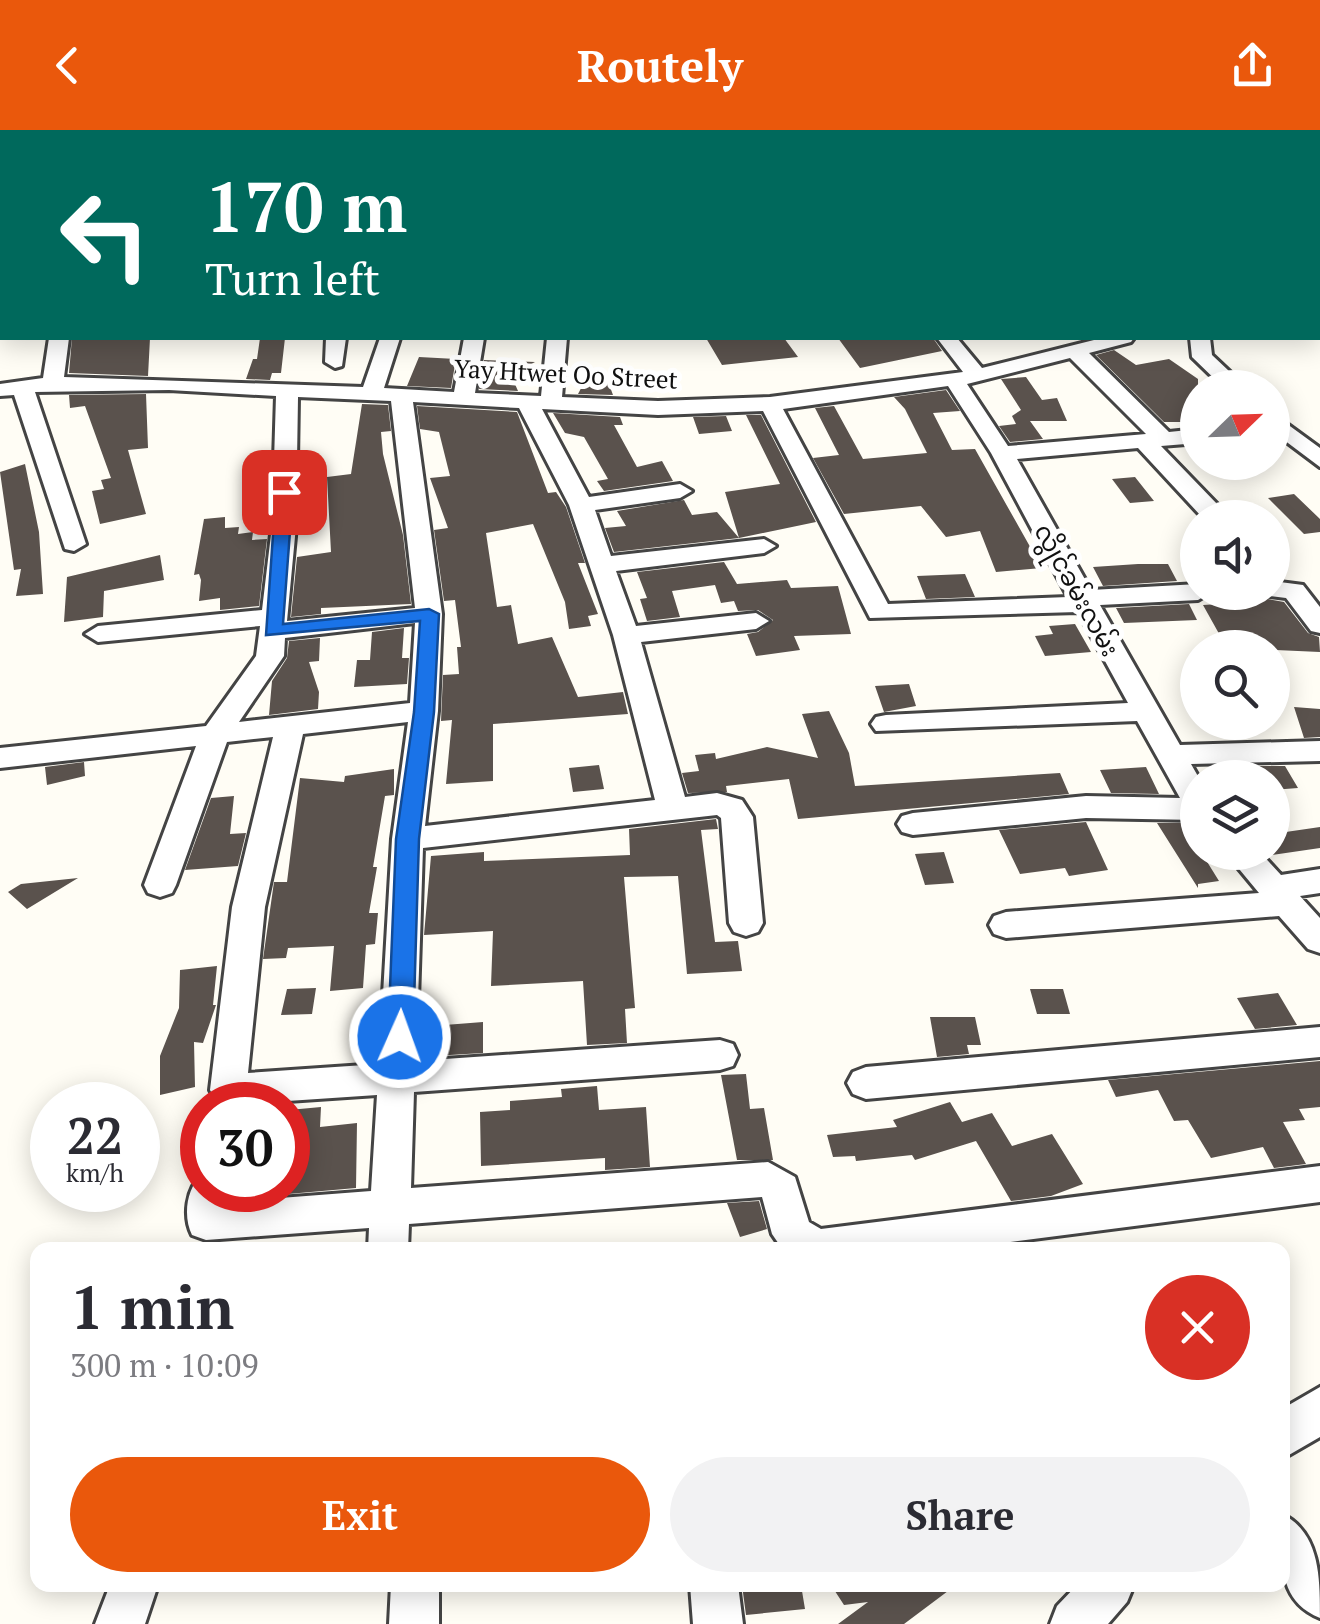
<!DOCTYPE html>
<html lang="en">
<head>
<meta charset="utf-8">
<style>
	body { margin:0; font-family:"PT Serif","Noto Sans Myanmar",serif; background:#f2f2f3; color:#2b2b33; height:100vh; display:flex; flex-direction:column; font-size:38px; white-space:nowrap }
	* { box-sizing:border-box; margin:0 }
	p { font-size:32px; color:#7c7c81 }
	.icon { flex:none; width:55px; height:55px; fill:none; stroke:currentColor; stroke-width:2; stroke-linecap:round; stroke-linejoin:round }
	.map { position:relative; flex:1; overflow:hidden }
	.sheet { position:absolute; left:30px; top:1112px; width:1260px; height:350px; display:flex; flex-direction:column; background:#fff; border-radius:20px; box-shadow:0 5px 25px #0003 }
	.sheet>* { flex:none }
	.guide { position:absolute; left:0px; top:0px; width:1320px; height:210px; box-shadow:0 5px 25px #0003; background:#00695c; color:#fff; overflow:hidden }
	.needle { width:65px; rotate:67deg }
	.controls { position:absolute; left:1180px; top:240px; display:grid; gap:20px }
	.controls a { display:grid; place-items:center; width:110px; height:110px; border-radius:50%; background:#fff; box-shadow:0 5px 25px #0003; font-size:50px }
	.speed { position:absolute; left:30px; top:952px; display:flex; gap:20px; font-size:50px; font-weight:700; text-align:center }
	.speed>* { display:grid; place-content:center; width:130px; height:130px; border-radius:50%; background:#fff; box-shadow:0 5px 25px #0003; line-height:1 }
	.speed small { font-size:25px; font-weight:400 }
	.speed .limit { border:15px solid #d22; background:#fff; color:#111 }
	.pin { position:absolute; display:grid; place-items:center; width:85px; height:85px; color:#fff; margin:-42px; border-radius:20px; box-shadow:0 5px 15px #0006 }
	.me { position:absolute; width:110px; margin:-55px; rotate:2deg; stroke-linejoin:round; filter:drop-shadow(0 0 8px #0008) }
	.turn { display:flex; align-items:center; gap:35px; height:210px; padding:0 40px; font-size:45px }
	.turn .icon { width:130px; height:130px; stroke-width:2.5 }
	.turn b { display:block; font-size:70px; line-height:85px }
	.round { display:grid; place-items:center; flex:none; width:105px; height:105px; border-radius:52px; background:#f2f2f3 }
	.overview { display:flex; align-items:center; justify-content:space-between; height:170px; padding:0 40px }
	h1 { font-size:60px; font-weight:700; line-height:75px }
	.button { display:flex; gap:20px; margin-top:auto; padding:20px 40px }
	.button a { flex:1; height:115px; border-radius:60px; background:#ea580c; color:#fff; font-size:40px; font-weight:700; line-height:115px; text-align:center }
	.button a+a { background:#f2f2f3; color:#2b2b33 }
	header { display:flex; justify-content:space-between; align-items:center; height:130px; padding:0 40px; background:#ea580c; color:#fff; font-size:45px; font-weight:700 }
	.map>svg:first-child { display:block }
</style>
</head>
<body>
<header><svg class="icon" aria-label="back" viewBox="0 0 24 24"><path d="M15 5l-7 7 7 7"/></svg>Routely<svg class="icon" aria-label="share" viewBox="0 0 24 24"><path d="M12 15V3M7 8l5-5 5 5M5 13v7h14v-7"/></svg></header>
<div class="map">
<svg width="1320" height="1494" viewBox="0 0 1320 1494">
	<rect width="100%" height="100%" fill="#fffdf5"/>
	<path fill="#5a524d" d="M72,208H150L148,246L69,243Z
		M260,208H285L281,243H272L270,250L246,249L253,229H257Z
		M706,208H784L798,227L722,235Z
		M838,208H933L942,221L860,238Z
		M1114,220L1136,235L1169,229L1198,249V292H1164L1096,225Z
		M419,227L456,229L451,258L407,256Z
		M484,230L535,232L511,245L518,261L479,259Z
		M588,245L606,246L613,265L578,264Z
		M1026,247L1042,270L1057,268L1067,291H1030L1043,309L1010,312L999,296L1016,294L1012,286L1021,280L1001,249Z
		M946,260L960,281L933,283L952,320L975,319L1042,438L996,442L980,401L946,407L921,376L844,384L813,328L839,325L815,278L834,276L863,329L927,323L905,279L894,267Z
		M146,264L148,318L128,320L146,384L100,394L92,361L104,359L101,350L111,348L85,276L70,278L69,265Z
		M362,274L388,275L391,301L381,302L383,324L403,405L411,474L321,478V484L291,487L297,427L331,422L327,347L351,344Z
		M417,276L517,282L548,363L556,362L566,377L585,433H578L598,484L588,486L591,496L569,499L565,472L533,394L486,403L497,477L511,475L518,514L552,507L578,567L623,562L628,584L493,594V651L446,654L452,590L441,591L443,545L459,544L457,517H461L455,470L444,471L434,400L448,398L430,348L450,346L439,302L420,299Z
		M553,283L620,287L623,295H614L637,337L662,331L673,351L604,361L597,351L608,349L584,307L565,303Z
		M746,285H761L816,392L739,408L725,362L780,354Z
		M726,286L732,301L699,304L693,287Z
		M25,334L39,402L43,464L16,466L21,439L14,440L0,342Z
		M1135,347L1154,371L1130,373L1112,349Z
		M1294,364L1320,389V402L1304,404L1268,368Z
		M684,370L692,385L717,382L739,408L614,422L605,398L626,396L617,381Z
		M225,387V398L239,397L238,404L253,402L252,410L267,409L259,476L220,480V468L199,471L201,450L199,444L194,445L204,389Z
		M160,425L164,450L104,461L103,487L64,492L67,447Z
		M724,432L737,454L787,450L791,458L838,456L851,504L794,506L800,520L756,526L747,504L758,502L773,490L758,480L738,481L734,471L721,473L715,455L672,461L680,487L647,491L640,469L647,468L637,442Z
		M1138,434H1168L1177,451L1103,456L1093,437Z
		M965,444L975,467L926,469L917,446Z
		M1246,465L1284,472L1308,503L1319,507L1320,522L1227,518L1203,475L1251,472Z
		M1189,474L1197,490L1124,493L1116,478Z
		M1075,494L1091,522L1045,526L1035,506L1053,504L1049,496Z
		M404,498L402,528H409L407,554L354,557L357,530H370L372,502Z
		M320,508L319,531L309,532L319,562L318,579L269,585L272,551L287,528L289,511Z
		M909,554L916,576L884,582L875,556Z
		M1294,577L1320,579V607L1304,608Z
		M829,581L849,623L855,656L1060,643L1069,664L798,689L789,649L726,656L727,662L688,663L682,643L699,641L695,625L715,623L716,629L767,617L818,628L802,584Z
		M84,632L85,646L47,655L45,637Z
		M599,635L604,659L573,662L569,638Z
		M1247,636H1285L1298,658L1272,660V648H1253Z
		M1146,637L1159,664L1111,663L1100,640Z
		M394,639V665L385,666L373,737H377L369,783H378L375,814L366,815L363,858L330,861L334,816L288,818L286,828L263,829L274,752H287L300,648L344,652L345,646Z
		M234,666L230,704L246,703L238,736L185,740L211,668Z
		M716,689L718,699L701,700L715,812L738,811L742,841L687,844L678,746L624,747L635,878L625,879L627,913L587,915L583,851L491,856L493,801L424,805L431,726L484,722V731L630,725L629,699Z
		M1086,692L1108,740L1069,746L1065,738L1020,744L999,700Z
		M1157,693H1183L1219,751L1198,754V758Z
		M1320,697V718L1272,725V704Z
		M944,722L954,753L925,755L915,724Z
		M78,748L27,779L8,762L21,754Z
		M217,836L213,875H216L203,913L194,912L195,957L160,965V926L179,878L180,840Z
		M316,858L312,884L281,885L287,859Z
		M1030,859H1063L1070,884H1037Z
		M1278,863L1297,895L1255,899L1237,868Z
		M930,887H975L981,915H967L969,924L937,927Z
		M483,892V923L433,926L432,896Z
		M1320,931V977L1299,979L1305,990L1283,992L1306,1034L1274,1038L1263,1017L1211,1028L1188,990L1174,991L1158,960L1116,967L1108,950Z
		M746,944L750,979L764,978L773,1030H737L721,945Z
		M597,956L599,980L646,977L650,1037L605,1040V1028L481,1036L480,982L510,980V971L562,967L561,959Z
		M950,972L962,992L992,983L1012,1016L1052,1004L1083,1054L1051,1066L1011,1071L976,1011L915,1030L912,1025L856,1031L855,1026L833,1027L827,1005L897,997L893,990Z
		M321,977L320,997L357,993L356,1058L288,1064L289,980Z
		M759,1071L767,1099L740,1107L727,1073Z
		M742,1455H801L805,1479L746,1485Z
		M831,1455H956L904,1494H838L868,1472L844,1475Z"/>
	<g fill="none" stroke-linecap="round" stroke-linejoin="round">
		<defs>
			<path id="minor" d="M54,0H73L75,2H56Z
				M260,0H276L278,2H262Z
				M727,0H744L746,2H729Z
				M1117,0H1133L1135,2H1119Z
				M0,75H2V85H0Z
				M1318,81H1320V91H1318Z
				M0,133L2,134V145H0Z
				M1318,134L1320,135V147L1318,146Z
				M49,208H69L64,247L363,257L380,208H400L384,258L454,262L464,208H484L475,263L541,266L547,208H567L562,267L658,271L770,267L963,242L937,208H957L982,238L1102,208H1134L1131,212L1089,223L1169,302L1198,299V313L1161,316L1219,376L1222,381L1219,386H1201L1138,318L1017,329L1091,460L1198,454V462H1211L1198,470L1100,475L1180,615L1320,611V631L1191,634L1199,648L1198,690L1086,688L913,705L902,702L897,694L902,686L913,683L1086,666L1180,668L1137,591L876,601L871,594L876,587L886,585L1128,573L1078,482L870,488L763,281L658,285L542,279L589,367L680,354L692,361L680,368L595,380L611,426L764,409L776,416L764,423L616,441L636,496L756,483L769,491L756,499L641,512L685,667L717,663L742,670L753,687L763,793L758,802L746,806L734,802L729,793L721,688L717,685L423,718L416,931L720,910L733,914L738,925L733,936L720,940L414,962L411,1058L768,1032L795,1047L809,1092L821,1099L1320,1036V1072L949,1120H783L772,1104L762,1067L409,1094L408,1120H368L369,1098L206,1110L192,1105C183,1087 186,1058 202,1045V1060H231L229,1072L371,1061L377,965L227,975L216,971L210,960L232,777L273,607L227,612L176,755L172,763L160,767L148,763L144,755L196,616L0,638V618L206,596L256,526L260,496L98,512L85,504L98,496L262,480L272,396L276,266L169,260L35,262L86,414L74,421L65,419L14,265L0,266V254L43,248ZM1070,228L1146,304L1008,316L967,254ZM948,256L991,323L1068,467L888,474L783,279ZM298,267L391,271L415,478L287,491L296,396ZM413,272L519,278L569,375L613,505L655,670L425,696L438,581L442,484ZM415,493L410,573L239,592L284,526L285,508ZM408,592L392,709L379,934L248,943L265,777L303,604Z
				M326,208H346L342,236L335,238L325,232Z
				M1190,208H1210L1212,225L1247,258H1224L1192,227Z
				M1272,283L1320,318V337L1272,301Z
				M1272,451L1303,455L1320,477V503L1311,501L1286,468L1263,465L1272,462Z
				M1225,722H1260L1281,745L1320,739V763L1300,766L1320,788V823L1308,819L1279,786L1006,808L994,804L989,795L994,786L1006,782L1259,763Z
				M1320,897V927L866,969L853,964L847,953L853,942L866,937Z
				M1320,1257V1307L1282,1329V1279Z
				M1282,1384C1320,1403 1320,1447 1320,1488C1275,1470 1282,1426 1282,1384Z
				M110,1455H158L145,1494H95Z
				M391,1455H439V1494H389Z
				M690,1455H738L743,1494H693Z
				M1077,1455H1134L1127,1472L1108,1494H1050L1057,1476Z"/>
		</defs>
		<use href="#minor" stroke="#444" stroke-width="6"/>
		<use href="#minor" fill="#fff" fill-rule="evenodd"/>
	</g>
	<path fill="#1a73e8" stroke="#114b97" stroke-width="2.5" d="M284,357L293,362L283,494L429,479L439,484L434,582L419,709L413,907L400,918L388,907L396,709L414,582L420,491L266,505L276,362Z"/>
	<g text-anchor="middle" stroke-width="10" stroke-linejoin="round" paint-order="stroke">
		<g font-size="25" fill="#111" stroke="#fff">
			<text transform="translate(566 244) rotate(3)" y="9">Yay Htwet Oo Street</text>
			<text transform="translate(1077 460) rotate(61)" y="9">လွိုင်ခမ်းလမ်း</text>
		</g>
	</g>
</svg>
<div class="controls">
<a><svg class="needle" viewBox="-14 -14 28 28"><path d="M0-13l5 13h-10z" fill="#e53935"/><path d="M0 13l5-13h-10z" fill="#7c7c81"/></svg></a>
<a><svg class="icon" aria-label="sound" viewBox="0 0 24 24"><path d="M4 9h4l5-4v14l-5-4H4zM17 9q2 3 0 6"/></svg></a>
<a><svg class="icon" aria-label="search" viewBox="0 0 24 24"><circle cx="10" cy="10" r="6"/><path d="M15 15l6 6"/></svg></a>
<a><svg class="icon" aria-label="layers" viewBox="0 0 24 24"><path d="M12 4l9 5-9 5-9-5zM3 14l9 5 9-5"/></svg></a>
</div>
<div class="speed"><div>22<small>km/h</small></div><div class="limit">30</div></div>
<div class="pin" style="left:284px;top:362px;background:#d93025"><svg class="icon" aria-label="arrive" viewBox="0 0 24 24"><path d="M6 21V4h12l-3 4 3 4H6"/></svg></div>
<svg class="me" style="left:400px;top:907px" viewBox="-20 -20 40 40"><circle r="17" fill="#1a73e8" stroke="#fff" stroke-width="3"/><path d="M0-11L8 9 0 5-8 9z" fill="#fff"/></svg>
<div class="guide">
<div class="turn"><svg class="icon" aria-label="left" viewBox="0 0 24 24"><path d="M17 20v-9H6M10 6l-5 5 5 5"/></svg><div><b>170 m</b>Turn left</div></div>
</div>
<section class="sheet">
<div class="overview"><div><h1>1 min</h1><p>300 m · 10:09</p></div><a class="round" style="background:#d93025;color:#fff"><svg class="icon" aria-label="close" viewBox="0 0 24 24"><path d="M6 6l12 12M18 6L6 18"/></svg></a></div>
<div class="button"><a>Exit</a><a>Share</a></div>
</section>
</div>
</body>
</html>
